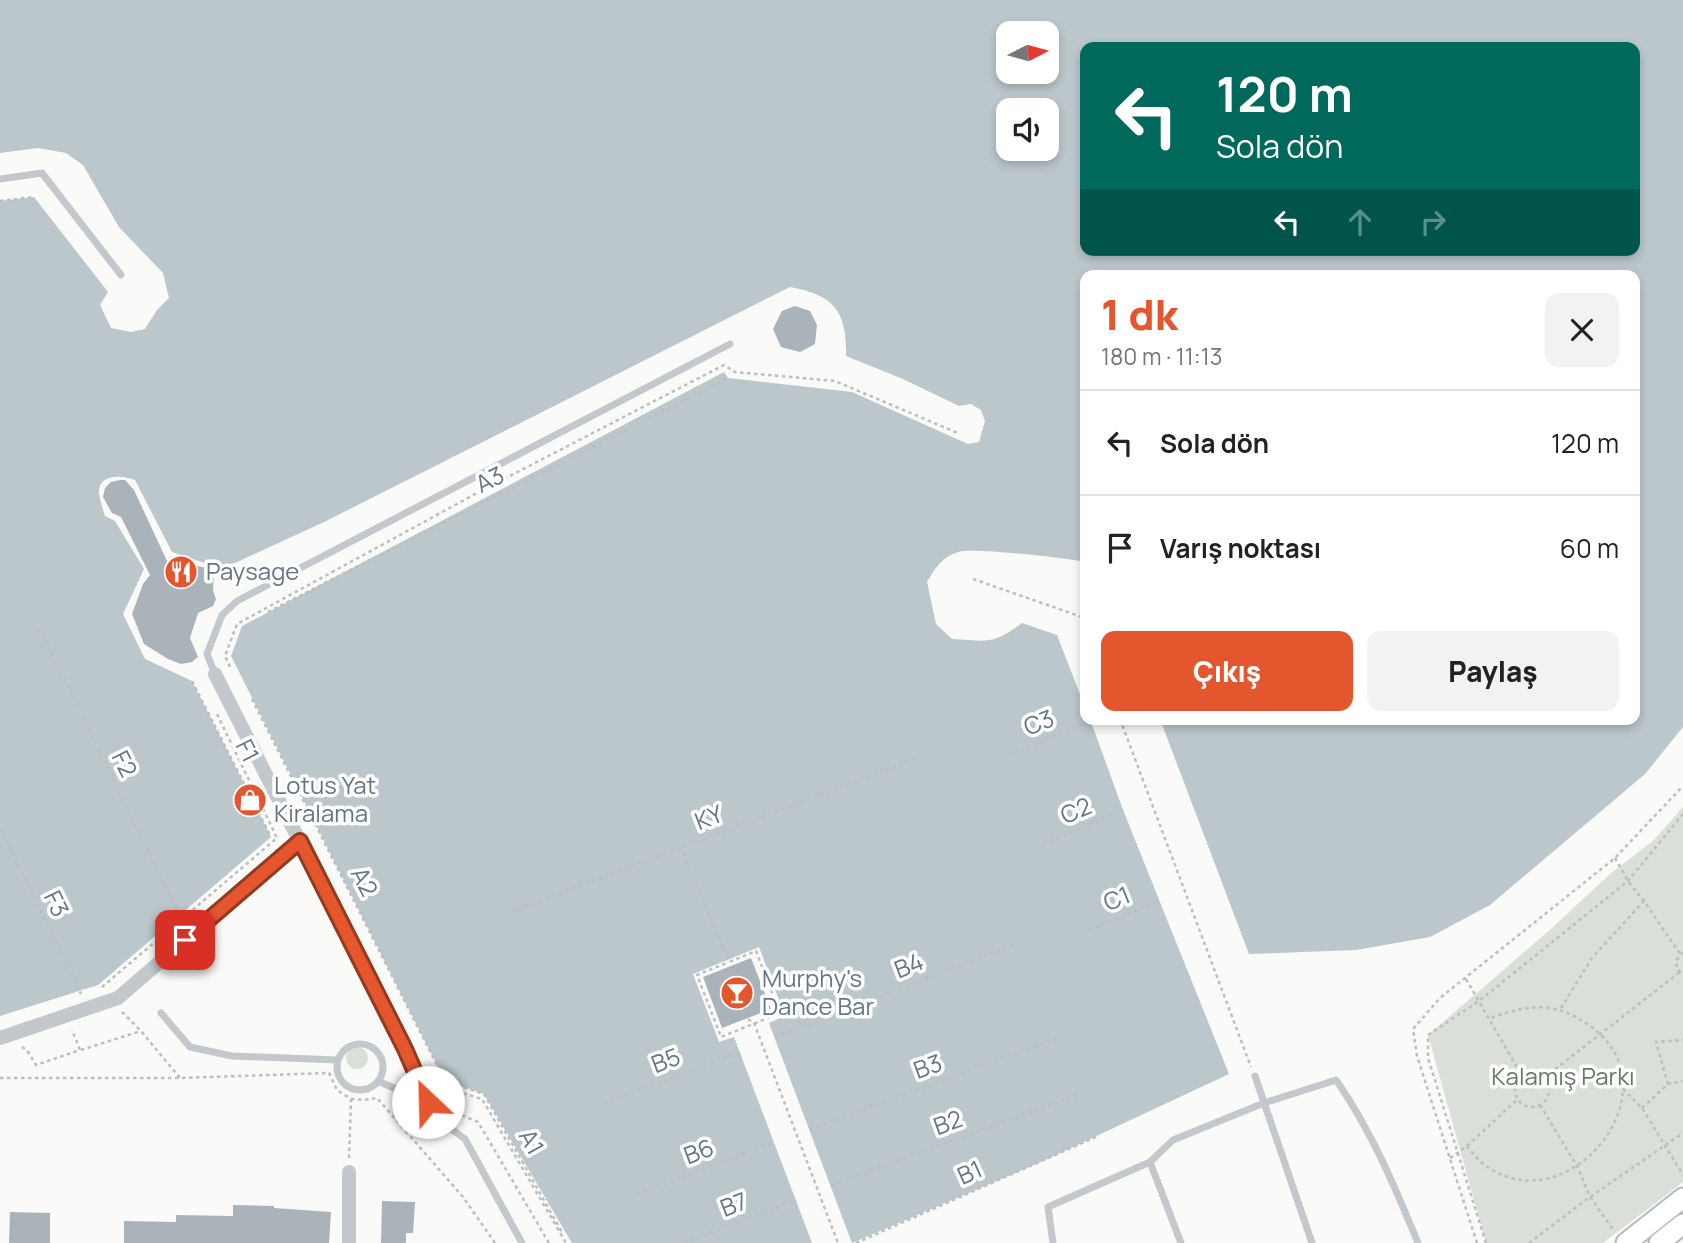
<!DOCTYPE html>
<html lang="tr">
<head>
<meta charset="utf-8">
<style>
	body { margin:0; font-family:Manrope,sans-serif; background:#f2f2f2; color:#222; height:100vh; display:flex; flex-direction:column; font-size:26px; white-space:nowrap }
	* { box-sizing:border-box; margin:0 }
	p { font-size:23px; color:#767676 }
	.icon { flex:none; width:38px; height:38px; fill:none; stroke:currentColor; stroke-width:2; stroke-linecap:round; stroke-linejoin:round }
	.map { position:relative; flex:1; overflow:hidden }
	.drawer { position:absolute; left:1080px; top:270px; width:560px; height:455px; display:flex; flex-direction:column; background:#fff; border-radius:14px; box-shadow:0 4px 10px #0003 }
	.drawer>* { flex:none }
	.guide { position:absolute; left:1080px; top:42px; width:560px; height:214px; border-radius:14px; box-shadow:0 4px 10px #0003; background:#00695c; color:#fff; overflow:hidden }
	.needle { width:46px; rotate:84deg }
	.controls { position:absolute; left:996px; top:21px; display:grid; gap:14px }
	.controls a { display:grid; place-items:center; width:63px; height:63px; border-radius:14px; background:#fff; box-shadow:0 4px 10px #0003; font-size:35px }
	.pin { position:absolute; display:grid; place-items:center; width:60px; height:60px; color:#fff; margin:-30px; border-radius:14px; box-shadow:0 4px 10px #0006 }
	.me { position:absolute; width:77px; margin:-38px; rotate:336deg; stroke-linejoin:round; filter:drop-shadow(0 0 5px #0008) }
	.turn { display:flex; align-items:center; gap:24px; height:147px; padding:0 21px; font-size:32px }
	.turn .icon { width:91px; height:91px; stroke-width:2.5 }
	.turn b { display:block; font-size:49px; line-height:60px }
	.lanes { display:flex; align-items:center; height:66px; padding:0 21px; background:#0003; justify-content:center; gap:35px; direction:ltr }
	.lanes .off { opacity:.35 }
	.round { display:grid; place-items:center; flex:none; width:74px; height:74px; border-radius:14px; background:#f2f2f2 }
	.overview { display:flex; align-items:center; justify-content:space-between; height:119px; padding:0 21px }
	h1 { font-size:42px; font-weight:800; line-height:52px; color:#e4572e }
	.button { display:flex; gap:14px; margin-top:auto; padding:14px 21px }
	.button a { flex:1; height:80px; border-radius:14px; background:#e4572e; color:#fff; font-size:28px; font-weight:800; line-height:80px; text-align:center }
	.button a+a { background:#f2f2f2; color:#222 }
	ul { padding:0; list-style:none }
	li { display:flex; align-items:center; gap:21px; height:105px; padding:0 21px; border-top:2px solid #e0e0e0 }
	li div { flex:1 }
	li b { display:block; font-size:26px }
	li em { font-style:normal }
	.map>svg:first-child { display:block }
</style>
</head>
<body>
<div class="map">
<svg width="1683" height="1243" viewBox="0 0 1683 1243">
	<rect width="100%" height="100%" fill="#fafaf8"/>
	<path fill="#dadfd7" d="M1683,807V1182L1603,1243H1486L1428,1035L1552,928L1610,874L1654,840Z
		M346 1058a11 11 0 1 1 22 0a11 11 0 1 1-22 0Z"/>
	<path fill="#bbc7cb" fill-rule="evenodd" d="M0,0H1683V727L1645,774L1490,905L1430,937L1356,950L1249,954L1160,719H1634V275H1085V562C1066,558 971,547 958,552C942,557 935,568 927,582L936,624L952,639C987,641 993,645 1022,623L1057,635L1085,707V719H1090L1123,810L1229,1074L1043,1161L852,1243L769,1023L785,1016L759,947L693,974L719,1042L734,1037L812,1243H572L484,1094L445,1081L231,656L242,626L724,372L728,378L852,392L968,444L979,442L985,421L981,410L971,404L959,406L903,379L846,356C847,311 834,295 790,287L324,522L222,569L172,552L135,480C123,475 98,473 99,493C100,501 103,509 105,516L115,521L144,569L123,614L145,659L192,681L271,837L98,985L0,1016V201L34,197L108,292L100,305L111,328L131,332L145,329L157,310L169,298L163,273L119,227L83,165L66,153L38,148L0,153ZM1008,33H1046V72H1008ZM1085,47H1634V250H1085ZM1008,110H1046V149H1008Z"/>
	<path fill="#aab3b9" d="M795,306L810,311L817,325L815,344L800,352L781,347L773,329L782,311Z
		M120,480H125L134,490L167,561L214,569L213,591L216,599L213,606L198,613L190,638L198,657L192,662L181,664L168,659L144,644L132,614L143,584L150,575L121,517L112,513L103,497L105,488L111,482Z
		M751,958L771,1009L722,1028L703,977Z
		M382,1201L415,1202L413,1233H406V1243H381Z
		M233,1205L274,1206V1208L331,1212L329,1243H124V1221L176,1222V1215L233,1216Z
		M10,1212L50,1213V1243H9Z"/>
	<g fill="none" stroke-linecap="round" stroke-linejoin="round">
		<defs>
			<path id="secondary" d="M1626,1243L1683,1198
				M1659,1243L1683,1224"/>
		</defs>
		<use href="#secondary" stroke="#b3babf" stroke-width="23"/>
		<path stroke="#bbbfc2" stroke-width="2.5" stroke-dasharray="3.5 3.5" stroke-linecap="butt" d="M0,201L34,197
			M973,579L1082,617L1085,626
			M268,612L728,378
			M39,628L180,915
			M230,667L225,656L237,624L477,493L724,365L735,372L835,381L960,434
			M192,681L271,837
			M252,699L445,1081L484,1094L563,1234
			M1120,719L1251,1067
			M1001,758L1091,721
			M0,828L81,994
			M1044,844L1123,810
			M680,847L729,962L756,951L780,1013L721,1037L697,975L729,962
			M1615,858L1628,881L1644,901L1680,954
			M513,911L918,758
			M1089,930L1159,901
			M1683,952L1676,961L1677,969L1683,974
			M1466,979L1522,1076
			M102,987L277,838L217,714
			M1561,1008L1592,958L1644,901
			M122,1012L141,1031L180,1078
			M748,1019L754,1023L838,1243
			M775,1037L1016,944
			M22,1047L27,1050L36,1065L80,1050L72,1030
			M81,1050L141,1031
			M432,1071L439,1086L482,1099L566,1243
			M1515 1090a17 17 0 1 1 34 0a17 17 0 1 1-34 0Z
			M0,1078H180L329,1073L337,1090L351,1099L349,1158
			M1544,1078L1680,972
			M1668,1084L1656,1042L1683,1040
			M1623,1089L1642,1108L1683,1175
			M351,1099L364,1100L377,1098L463,1197L495,1243
			M605,1103L740,1052
			M1540,1105L1577,1166L1590,1197L1614,1231
			M1642,1108L1668,1084L1683,1081
			M449,1110L478,1122L549,1243
			M810,1129L1058,1038
			M1467,1146C1471,1151 1476,1158 1481,1162C1564,1231 1681,1090 1590,1026C1554,1000 1529,1005 1490,1018
			M1450,1158L1467,1146L1518,1099
			M831,1185L1077,1095
			M637,1194L774,1142
			M684,1243L796,1200
			M856,1243L1098,1136
			M1477,1243L1417,1056L1413,1029L1440,998L1615,858L1683,786
			M1486,1243L1428,1058V1035L1479,1001L1628,881L1683,814
			M1529,1243L1590,1197L1683,1133"/>
		<path stroke="#c3c8cc" stroke-width="7" d="M0,179L42,173L121,275
			M215,674L207,654L222,615L237,601L730,344
			M161,1013L190,1047L232,1056L338,1060
			M337 1067a23 23 0 1 1 46 0a23 23 0 1 1-46 0Z
			M1255,1076L1312,1243
			M378,1081L396,1089L465,1139L522,1243
			M1053,1243L1048,1207L1150,1162
			M1181,1243L1150,1162L1173,1140L1264,1103L1336,1080C1371,1130 1395,1187 1418,1243"/>
		<path stroke="#c3c8cc" stroke-width="14" d="M215,674L405,1049L421,1088L437,1119
			M0,1038L118,998L300,841
			M349,1243V1172"/>
		<use href="#secondary" stroke="#fff" stroke-width="19"/>
	</g>
	<g fill="none" stroke-linecap="round" stroke-linejoin="round">
		<defs>
			<path id="route" d="M185,940L300,841L405,1049L428,1102"/>
		</defs>
		<use href="#route" stroke="#94391e" stroke-width="18"/>
		<use href="#route" stroke="#e4572e" stroke-width="12"/>
	</g>
	<defs>
		<symbol id="restaurant-disc" viewBox="-11 -11 22 22"><circle r="9.5" fill="#e4572e" stroke="#fff"/><path d="M-5-6h1v4h1v-4h1v4h1v-4h1v5L-1.5 .5V6h-2V.5L-5-1ZM5-6V6H3V1.5H1.5Q1.5-4 5-6Z" fill="#fff"/></symbol>
		<symbol id="shop-disc" viewBox="-11 -11 22 22"><circle r="9.5" fill="#e4572e" stroke="#fff"/><path d="M-5-2.5h2.3a2.7 3.5 0 0 1 5.4 0H5L5.5 6h-11ZM-1.5-2.5h3a1.5 2.3 0 0 0-3 0Z" fill="#fff"/></symbol>
		<symbol id="bar-disc" viewBox="-11 -11 22 22"><circle r="9.5" fill="#e4572e" stroke="#fff"/><path d="M-6-5H6L.8 .8V4.5H3.5V6h-7V4.5H-.8V.8Z" fill="#fff"/></symbol>
	</defs>
	<g fill-rule="evenodd">
		<use href="#restaurant-disc" x="162" y="553" width="38" height="38"/>
		<use href="#shop-disc" x="231" y="781" width="38" height="38"/>
		<use href="#bar-disc" x="718" y="974" width="38" height="38"/>
	</g>
	<g text-anchor="middle" stroke-width="7" stroke-linejoin="round" paint-order="stroke">
		<g font-size="24" fill="#657683" stroke="#fff">
			<text transform="translate(490 480) rotate(-27)" y="8">A3</text>
			<text transform="translate(1039 723) rotate(-22)" y="8">C3</text>
			<text transform="translate(247 751) rotate(63)" y="8">F1</text>
			<text transform="translate(124 764) rotate(63)" y="8">F2</text>
			<text transform="translate(1076 811) rotate(-23)" y="8">C2</text>
			<text transform="translate(709 818) rotate(-21)" y="8">KY</text>
			<text transform="translate(364 882) rotate(63)" y="8">A2</text>
			<text transform="translate(1117 899) rotate(-22)" y="8">C1</text>
			<text transform="translate(56 904) rotate(64)" y="8">F3</text>
			<text transform="translate(909 966) rotate(-21)" y="8">B4</text>
			<text transform="translate(666 1061) rotate(-21)" y="8">B5</text>
			<text transform="translate(928 1067) rotate(-20)" y="8">B3</text>
			<text transform="translate(948 1123) rotate(-20)" y="8">B2</text>
			<text transform="translate(531 1142) rotate(61)" y="8">A1</text>
			<text transform="translate(699 1152) rotate(-21)" y="8">B6</text>
			<text transform="translate(970 1173) rotate(-24)" y="8">B1</text>
			<text transform="translate(734 1205) rotate(-21)" y="8">B7</text>
		</g>
		<g font-size="24" fill="#657683" stroke="#fff" text-anchor="start">
			<text x="206" y="580">Paysage</text>
			<text x="274" y="794">Lotus Yat<tspan x="274" dy="28">Kiralama</tspan></text>
			<text x="762" y="987">Murphy's<tspan x="762" dy="28">Dance Bar</tspan></text>
		</g>
		<g font-size="24" fill="#687a64" stroke="#fff">
			<text x="1563" y="1085">Kalamış Parkı</text>
		</g>
	</g>
</svg>
<div class="controls">
<a><svg class="needle" viewBox="-14 -14 28 28"><path d="M0-13l5 13h-10z" fill="#e53935"/><path d="M0 13l5-13h-10z" fill="#767676"/></svg></a>
<a><svg class="icon" aria-label="sound" viewBox="0 0 24 24"><path d="M4 9h4l5-4v14l-5-4H4zM17 9q2 3 0 6"/></svg></a>
</div>
<div class="pin" style="left:185px;top:940px;background:#d93025"><svg class="icon" aria-label="arrive" viewBox="0 0 24 24"><path d="M6 21V4h12l-3 4 3 4H6"/></svg></div>
<svg class="me" style="left:428px;top:1102px" viewBox="-20 -20 40 40"><circle r="19" fill="#fff"/><path d="M0-13L10 11 0 6-10 11z" fill="#e4572e"/></svg>
<div class="guide">
<div class="turn"><svg class="icon" aria-label="left" viewBox="0 0 24 24"><path d="M17 20v-9H6M10 6l-5 5 5 5"/></svg><div><b>120 m</b>Sola dön</div></div>
<div class="lanes"><svg class="icon" aria-label="left" viewBox="0 0 24 24"><path d="M17 20v-9H6M10 6l-5 5 5 5"/></svg><svg class="icon off" aria-label="ahead" viewBox="0 0 24 24"><path d="M12 20V5M6 11l6-6 6 6"/></svg><svg class="icon off" aria-label="right" viewBox="0 0 24 24"><path d="M7 20v-9h11M14 6l5 5-5 5"/></svg></div>
</div>
<section class="drawer">
<div class="overview"><div><h1>1 dk</h1><p>180 m · 11:13</p></div><a class="round"><svg class="icon" aria-label="close" viewBox="0 0 24 24"><path d="M6 6l12 12M18 6L6 18"/></svg></a></div>
<ul>
<li><svg class="icon" aria-label="left" viewBox="0 0 24 24"><path d="M17 20v-9H6M10 6l-5 5 5 5"/></svg><div><b>Sola dön</b></div><em>120 m</em></li>
<li><svg class="icon" aria-label="arrive" viewBox="0 0 24 24"><path d="M6 21V4h12l-3 4 3 4H6"/></svg><div><b>Varış noktası</b></div><em>60 m</em></li>
</ul>
<div class="button"><a>Çıkış</a><a>Paylaş</a></div>
</section>
</div>
</body>
</html>
